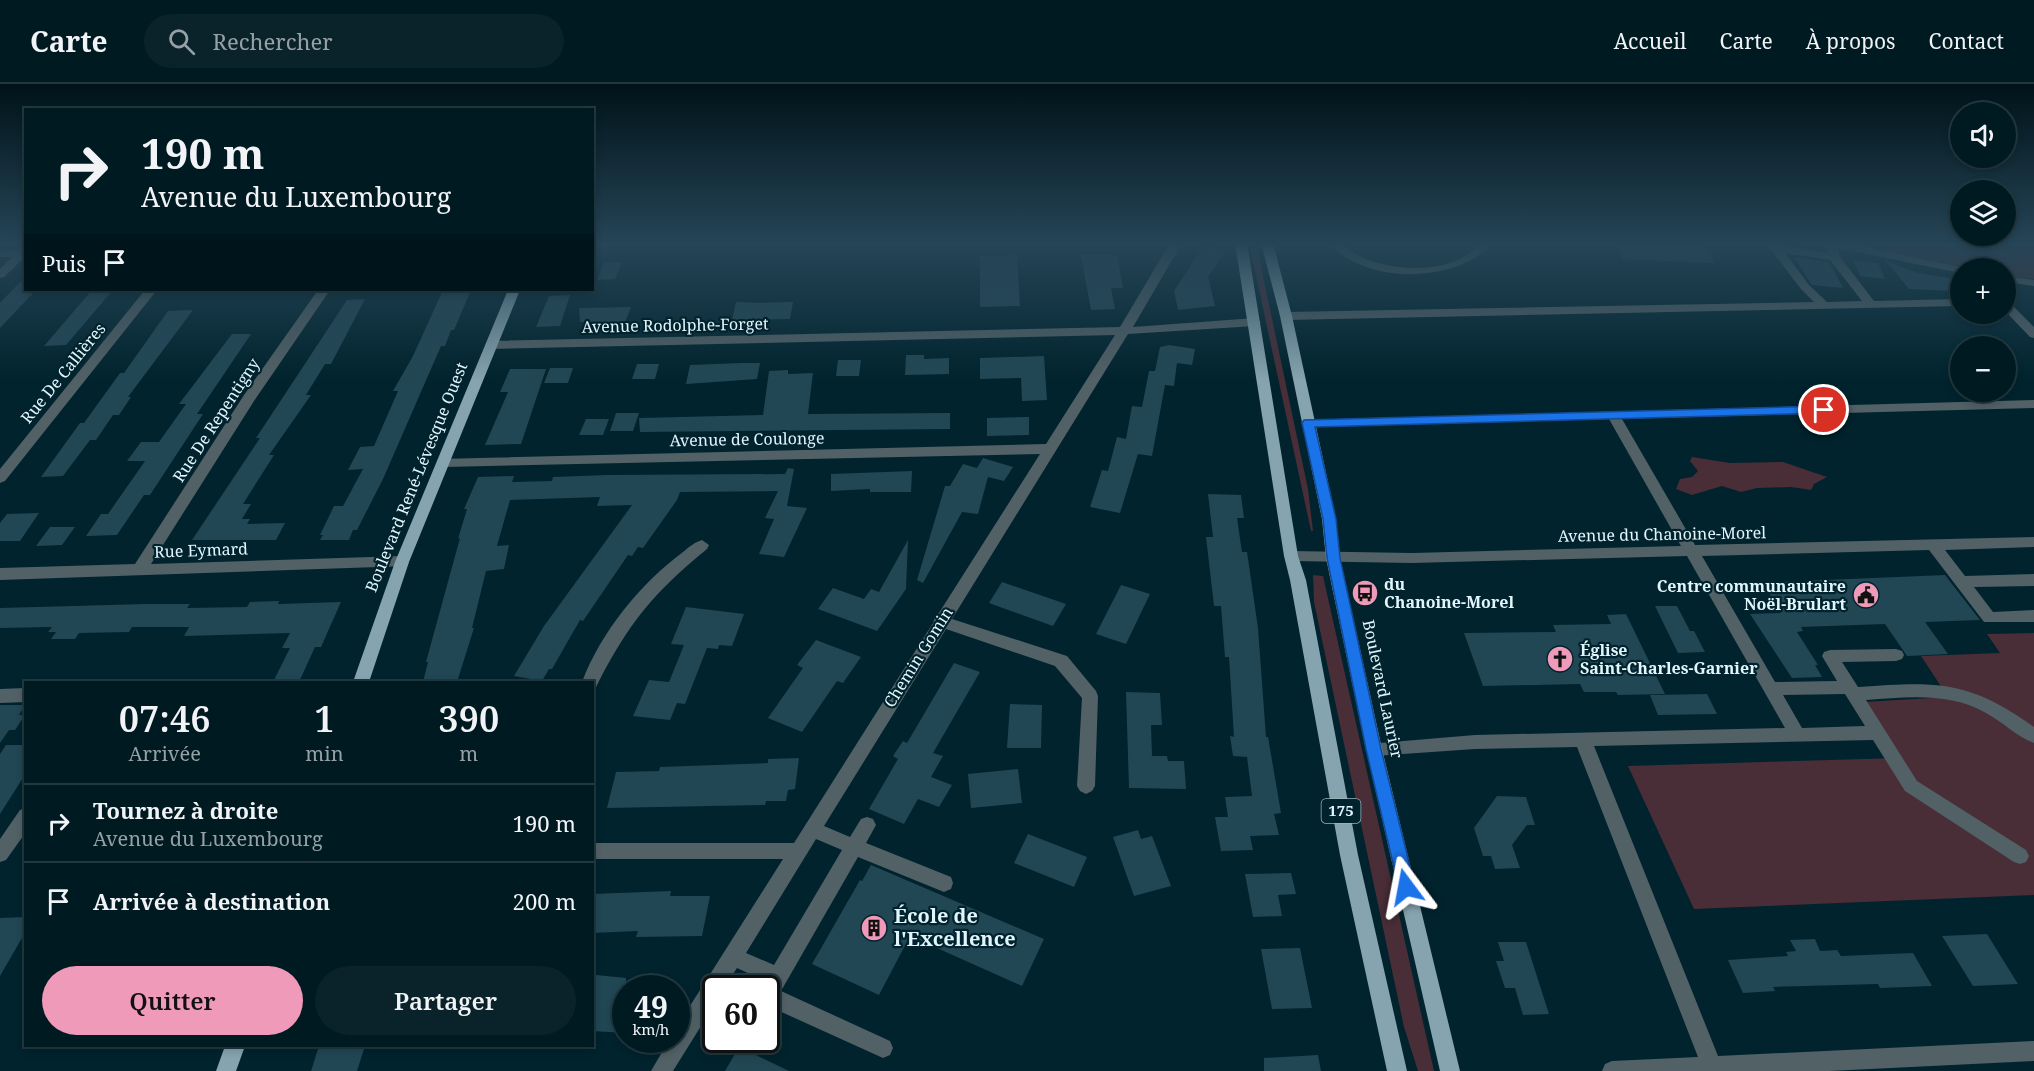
<!DOCTYPE html>
<html lang="fr">
<head>
<meta charset="utf-8">
<style>
	body { margin:0; font-family:"Noto Serif",serif; background:#0a232a; color:#f1f3f6; height:100vh; display:flex; flex-direction:column; font-size:22px; white-space:nowrap }
	* { box-sizing:border-box; margin:0 }
	p { font-size:20px; color:#95a1a5 }
	.icon { flex:none; width:33px; height:33px; fill:none; stroke:currentColor; stroke-width:2; stroke-linecap:round; stroke-linejoin:round }
	.map { position:relative; flex:1; overflow:hidden }
	.panel { position:absolute; left:24px; top:597px; width:570px; height:366px; display:flex; flex-direction:column; background:#001a22; border-radius:0px; box-shadow:0 3px 9px #0003,0 0 0 2px #223840 }
	.panel>* { flex:none }
	.hud { position:absolute; left:24px; top:24px; width:570px; height:183px; border-radius:0px; box-shadow:0 3px 9px #0003,0 0 0 2px #223840; background:#001a22; color:#f1f3f6; overflow:hidden }
	.fabs { position:absolute; left:1950px; top:18px; display:grid; gap:12px }
	.fabs a { display:grid; place-items:center; width:66px; height:66px; border-radius:50%; background:#001a22; box-shadow:0 3px 9px #0003,0 0 0 2px #223840; font-size:30px }
	.speed { position:absolute; left:612px; top:891px; display:flex; gap:12px; font-size:30px; font-weight:700; text-align:center }
	.speed>* { display:grid; place-content:center; width:78px; height:78px; border-radius:50%; background:#001a22; box-shadow:0 3px 9px #0003,0 0 0 2px #223840; line-height:1 }
	.speed small { font-size:15px; font-weight:400 }
	.speed .limit { border:3px solid #111; border-radius:9px; background:#fff; color:#111 }
	.pin { position:absolute; display:grid; place-items:center; width:51px; height:51px; color:#fff; margin:-26px; border:3px solid #fff; border-radius:50%; box-shadow:0 2px 6px #0007 }
	.me { position:absolute; width:66px; margin:-33px; rotate:347deg; stroke-linejoin:round; filter:drop-shadow(0 0 4px #0008) }
	.turn { display:flex; align-items:center; gap:21px; height:126px; padding:0 18px; font-size:27px }
	.turn .icon { width:78px; height:78px; stroke-width:2.5 }
	.turn b { display:block; font-size:42px; line-height:51px }
	.then { display:flex; align-items:center; height:57px; padding:0 18px; background:#0003; gap:12px; font-size:22px }
	.eta { display:flex; justify-content:space-evenly; align-items:center; height:102px; text-align:center }
	.eta b { font-size:36px; font-weight:600; line-height:42px }
	.cta { display:flex; gap:12px; margin-top:auto; padding:12px 18px }
	.cta a { flex:1; height:69px; border-radius:36px; background:#ef9ab8; color:#111; font-size:24px; font-weight:600; line-height:69px; text-align:center }
	.cta a+a { background:#0a232a; color:#f1f3f6 }
	ul { padding:0; list-style:none }
	li { display:flex; align-items:center; gap:18px; height:78px; padding:0 18px; border-top:2px solid #223840 }
	li div { flex:1 }
	li b { display:block; font-size:22px }
	li em { font-style:normal }
	header { display:flex; align-items:center; gap:36px; box-sizing:border-box; height:84px; padding:0 30px; background:#001a22; border-bottom:2px solid #223840 }
	header strong { font-size:28px }
	nav { display:flex; gap:33px; margin-inline-start:auto; font-size:21px }
	.search { width:420px; height:54px; background:#0a232a; display:flex; align-items:center; gap:15px; box-sizing:border-box; padding:0 21px; border-radius:33px; color:#95a1a5; font-size:22px }
	.map>svg:first-child { display:block }
</style>
</head>
<body>
<header>
<strong>Carte</strong>
<div class="search"><svg class="icon" aria-label="search" viewBox="0 0 24 24"><circle cx="10" cy="10" r="6"/><path d="M15 15l6 6"/></svg>Rechercher</div>
<nav><a>Accueil</a><a>Carte</a><a>À propos</a><a>Contact</a></nav>
</header>
<div class="map">
<svg width="2034" height="987" viewBox="0 0 2034 987">
	<rect width="100%" height="100%" fill="#00232d"/>
	<path fill="#492d37" d="M1249,159H1256L1308,405L1313,447H1311Z
		M1832,159H2034V195L2006,192V184H1960V186Z
		M1692,373L1730,379L1783,378L1827,393L1814,400L1811,406L1791,403L1757,404L1741,408L1722,402L1692,411L1676,405L1680,395L1692,393L1698,387L1690,377Z
		M1313,491L1323,492L1434,987H1418L1404,943L1314,518Z
		M2034,549V811L1694,825L1628,682L1899,674L1864,618L1948,613L1921,572L2000,569L1987,550Z"/>
	<path fill="#214754" d="M1615,159H1703L1715,179L1623,175Z
		M1204,162L1225,167L1208,193L1215,222L1178,226L1174,207Z
		M1017,171L1020,222L980,223V172Z
		M1081,171H1117L1123,204H1111L1115,225L1091,226Z
		M1794,173L1829,178L1843,204L1812,201Z
		M1853,176L1878,179L1885,195L1860,192Z
		M1885,176L1914,188L1960,196V207L1909,205Z
		M604,178H622L615,195L597,196Z
		M26,192V206H36L0,244V219Z
		M92,206H113L66,261L44,262Z
		M443,206H471L454,246H451L445,262H441L383,395L357,446H353L349,456H320L323,451H320L334,422H343L363,385L348,386L360,363L374,362L398,307H393L413,272Z
		M570,211L560,242L536,243L549,212Z
		M365,215L331,280H325L306,311H311L269,371H274L243,420H251L242,435H250L247,440L285,439L276,456H192L260,354H256L347,216Z
		M736,218L757,219L793,218L790,235L732,236Z
		M631,223L625,238H580L579,224Z
		M193,226L128,313H131L119,331H113L96,356H90L63,392L41,393L80,339H84L120,289H124L168,227Z
		M232,250H251L197,330H203L150,411H144L117,451L86,452L101,430H108L145,377H127L141,358H159L186,320H179Z
		M1169,261L1195,265L1192,281L1177,279L1174,302L1165,301L1152,372L1138,370L1120,429L1090,423L1102,386L1108,387L1117,353L1126,355L1132,322L1142,323L1149,287H1155L1160,263Z
		M906,271H924V275L949,274V290L905,291Z
		M1044,272L1047,316L1022,317L1021,294L980,295V274Z
		M838,276H861L859,292H836Z
		M741,279H760L757,295L686,300L690,281Z
		M637,280H659L655,295H632Z
		M550,284H573L568,299H544Z
		M510,285H546L521,360L485,361L508,308H500Z
		M788,286V290L813,289L808,330L950,329V345L640,348L639,334L763,331L769,287Z
		M616,329H639L633,347H610Z
		M1029,333V351L987,352V334Z
		M586,335H609L603,351H579Z
		M983,374L1013,383L1004,397L988,393L978,430L962,428L923,499L917,496L945,402H950L963,380L977,384Z
		M788,384L794,385L787,422L807,424L784,473L759,470L774,435L765,434L778,407L680,408L677,416L643,464L638,463L632,472L628,471L583,537L580,536L552,585H549L542,597L514,592L544,542L632,421L597,422L600,413L510,416L497,462L509,461L504,485L486,487L472,544H474L457,598H423L428,578H426L460,454L458,455L467,425H464L478,393L514,392L512,398L552,397L553,393L607,391L785,390Z
		M912,387L911,408H870V405L831,407V390Z
		M1208,410L1241,411L1244,434H1237L1242,468H1247L1258,544L1266,653H1268L1281,729L1274,730L1279,751L1250,752L1253,766L1221,767L1215,733H1228L1225,713L1252,712L1247,673L1233,672L1230,652L1234,653L1229,573H1225L1221,522H1214L1206,453H1213Z
		M39,429L20,457H0V439L7,430Z
		M50,443H75L62,461L36,462Z
		M908,456L906,505L877,547L818,525L833,504L864,515L871,505L879,508Z
		M1945,491L1980,536L1925,538L1948,570L1907,572L1885,540L1801,543L1803,547L1797,548L1818,581H1815L1822,593L1792,594L1750,530L1781,529L1764,501L1779,500L1777,498Z
		M1002,498L1066,520L1053,542L989,519Z
		M1121,501L1150,510L1126,560L1096,550Z
		M279,517L278,520L341,518L321,563H315L299,598H273L290,564H282L290,549L184,552L189,543H132L129,548L79,549L75,555H51L56,548H48L52,543L0,544V524L146,520H190L187,524L247,523L250,518Z
		M1655,522H1677L1690,547H1694L1705,568L1678,569Z
		M686,523L744,530L732,562L719,561L718,565L707,564L685,620L677,619L670,636L633,632L649,596L669,598L684,561L671,560Z
		M1626,530L1665,610L1618,611L1616,608H1584L1580,600L1483,602L1464,549L1556,548L1553,541L1611,540L1607,531Z
		M816,556L861,573L843,599L837,597L802,648L768,634L803,584L797,581Z
		M954,579L980,588L933,669L943,672L931,693L952,701L939,723L918,715L904,740L869,725L898,675L893,672L903,657L907,659Z
		M1126,608L1160,609L1162,641H1151L1152,672H1167L1168,677H1184L1186,705L1129,704Z
		M1707,610L1717,630L1658,631L1650,611Z
		M1010,620L1042,621L1041,664H1007Z
		M0,621H25L19,631H25L15,646H9L0,659Z
		M6,661H26V689L0,730V670Z
		M799,674L795,705L788,706L786,717H766L765,721L607,724L616,688L659,687L660,683L768,679V675Z
		M1018,685L1022,719L971,724L968,690Z
		M1497,712L1526,713L1535,741H1527L1512,761L1520,784L1495,785L1491,772H1483L1474,744Z
		M1138,746L1141,755L1152,752L1171,802L1134,812L1113,753Z
		M1028,750L1087,773L1074,803L1014,779Z
		M871,781L1044,855L1022,902L910,852L879,911L812,880L860,796L862,797Z
		M1291,789L1296,810L1278,811L1282,832L1253,833L1245,790Z
		M671,807L670,812H710L702,852L636,853L638,847L592,849V810Z
		M26,833V847L0,892V834Z
		M1987,850L2018,900L1973,902L1942,852Z
		M1815,855L1820,867L1837,866L1841,872L1913,869L1932,902L1880,904L1878,900L1773,903L1775,907L1743,909L1728,876L1788,872L1786,868L1796,867L1790,856Z
		M1498,858H1526L1549,930L1523,931L1515,904H1505L1496,877H1504Z
		M1300,864L1312,924L1272,925L1261,865Z
		M596,891L626,894V949L592,947V902Z
		M319,962H365L357,987H311Z
		M739,963L789,987H725Z
		M1318,971L1321,987H1264V974Z"/>
	<g fill="none" stroke-linecap="round" stroke-linejoin="round">
		<path fill="#526166" fill-rule="evenodd" d="M592,159H644L638,162L592,163Z
			M1170,159H1182L1133,243L1255,234L1261,238L1255,242L1128,250L952,535L1067,572L1096,607L1098,612L1095,702L1092,707L1086,710L1080,707L1077,702L1082,614L1055,582L946,545L824,742L850,753L861,735L867,733L873,735L876,741L866,759L951,793L953,799L951,805L944,808L858,773L781,907L890,957L893,964L890,971L883,974L766,921V904H761L765,897L737,884L724,904H716V918L673,987H651L669,956H676V944L783,775H592V759H794L933,539L935,533L937,532L1040,370L444,383L439,381L437,378L439,375L1046,360L1115,251L491,265L485,261L491,257L1120,243ZM816,755L842,766L774,881L746,869Z
			M1330,159H1342C1366,185 1424,190 1456,177C1470,171 1475,159 1492,159C1458,200 1363,201 1330,159Z
			M1766,159H1778L1779,161L1828,169L1825,159H1847L1964,184H1960V189L1838,164L1840,173L1874,217L1960,215V222L1286,236L1280,232L1286,228L1814,218L1801,205ZM1785,169L1830,176L1862,217L1827,218L1809,201Z
			M26,162V172L4,193L0,194V185L12,173H0V167L19,166Z
			M2006,192L2034,196V202L2006,198Z
			M145,206H157L5,397L0,399V385Z
			M318,206H330L254,317L151,480L402,472L407,474L409,478L407,482L0,496V484L135,480L244,311Z
			M2006,218L2010,219L2034,243V254L2030,253L2006,228Z
			M2034,316V324L1622,335L1695,461L2034,453V463L1945,466L1965,492L2034,490V502L1974,503L1993,528L2034,526V538H1984L1929,466L1702,472L1775,598L1837,597L1822,572L1824,568L1830,566L1896,565L1902,567L1904,571L1902,575L1896,577L1842,578L1858,603C1936,598 1967,595 2034,643V659C2017,653 2003,638 1986,629C1950,608 1907,613 1866,616L1917,697L2026,766L2029,772L2026,778L2020,780L2014,778L1905,707L1873,656L1594,662L1718,972L2034,957V977L1829,987H1602L1605,980L1612,977L1698,973L1577,663L1475,665L1374,672L1368,670L1366,665L1368,660L1475,651L1785,644L1687,472L1412,479L1291,477L1286,476L1284,472L1286,468L1291,467L1412,469L1681,462L1609,335L1308,343L1303,342L1301,339L1303,336ZM1845,610L1865,642L1802,644L1783,611Z
			M702,456L709,461L707,465C652,510 628,540 596,603L592,604V598H582C601,548 640,500 683,468C689,463 695,458 702,456Z
			M26,604V618L0,619V605Z
			M26,724V748L6,776L0,778V755L20,726Z"/>
		<path fill="#86a4af" fill-rule="evenodd" d="M1235,159H1247L1298,472L1306,496L1358,771L1407,987H1387L1340,771L1290,496L1284,472Z
			M1261,159H1273L1292,232L1336,435L1340,474L1382,665L1460,987H1440L1366,665L1326,474L1322,435L1280,232Z
			M508,206H520L409,478L369,598H353L395,478Z
			M225,962H245L236,987H216Z"/>
	</g>
	<linearGradient id="sky" x2="0" y2="1"><stop stop-color="#001319"/><stop offset="0.54" stop-color="#264557"/><stop offset="1" stop-color="#264557" stop-opacity="0"/></linearGradient>
	<rect width="2034" height="297" fill="url(#sky)"/>
	<path fill="#1a73e8" stroke="#114b97" stroke-width="1.5" d="M1824,322L1828,323V329L1315,343L1336,435L1340,474L1381,665L1415,803L1412,809L1406,811L1400,809L1366,665L1327,474L1323,435L1302,339L1304,336Z"/>
	<defs>
		<symbol id="bus-disc" viewBox="-11 -11 22 22"><circle r="9.5" fill="#ef9ab8" stroke="#00232d"/><path d="M-5-6H5V4H4V6H2V4H-2V6H-4V4H-5ZM-3.5-4V0h7V-4ZM-3.5 1.2v1.5H-2V1.2ZM2 1.2v1.5H3.5V1.2Z" fill="#111"/></symbol>
		<symbol id="civic-disc" viewBox="-11 -11 22 22"><circle r="9.5" fill="#ef9ab8" stroke="#00232d"/><path d="M-.6-6.5H3V-4.5H.6V-3L4-1V1h2V6H-6V1h2V-1L-.6-3ZM-1.2 2.5V6h2.4V2.5Z" fill="#111"/></symbol>
		<symbol id="church-disc" viewBox="-11 -11 22 22"><circle r="9.5" fill="#ef9ab8" stroke="#00232d"/><path d="M-1.2-6h2.4v3.5h3.3v2.4h-3.3V6h-2.4V-.1h-3.3v-2.4h3.3Z" fill="#111"/></symbol>
		<symbol id="building-disc" viewBox="-11 -11 22 22"><circle r="9.5" fill="#ef9ab8" stroke="#00232d"/><path d="M-4-6H4V6H1V3H-1V6H-4ZM-2.5-4.3h1.7v1.8h-1.7ZM.8-4.3h1.7v1.8H.8ZM-2.5-1h1.7V.8h-1.7ZM.8-1h1.7V.8H.8Z" fill="#111"/></symbol>
	</defs>
	<g fill-rule="evenodd">
		<use href="#bus-disc" x="1350" y="494" width="30" height="30"/>
		<use href="#civic-disc" x="1851" y="496" width="30" height="30"/>
		<use href="#church-disc" x="1545" y="560" width="30" height="30"/>
		<use href="#building-disc" x="859" y="829" width="30" height="30"/>
	</g>
	<g text-anchor="middle" stroke-width="4.5" stroke-linejoin="round" paint-order="stroke">
		<rect fill="#00232d" stroke="#9eb6be" stroke-width="1.5" x="1321.5" y="715" width="39" height="24" rx="4.5"/>
		<g font-size="15" font-weight="bold" fill="#e2f5fc">
			<text x="1341" y="732">175</text>
		</g>
		<g font-size="16" fill="#e2f5fc" stroke="#00232d">
			<text transform="translate(675 241) rotate(-1)" y="6">Avenue Rodolphe-Forget</text>
			<text transform="translate(63 289) rotate(-51)" y="6">Rue De Callières</text>
			<text transform="translate(216 336) rotate(-57)" y="6">Rue De Repentigny</text>
			<text transform="translate(747 355) rotate(-1)" y="6">Avenue de Coulonge</text>
			<text transform="translate(416 393) rotate(-68)" y="6">Boulevard René-Lévesque Ouest</text>
			<text transform="translate(1662 450) rotate(-1)" y="6">Avenue du Chanoine-Morel</text>
			<text transform="translate(201 466) rotate(-2)" y="6">Rue Eymard</text>
			<text transform="translate(918 573) rotate(-58)" y="6">Chemin Gomin</text>
			<text transform="translate(1383 605) rotate(78)" y="6">Boulevard Laurier</text>
		</g>
		<g font-size="16" font-weight="bold" fill="#e2f5fc" stroke="#00232d" text-anchor="start">
			<text x="1384" y="506">du<tspan x="1384" dy="18">Chanoine-Morel</tspan></text>
			<text x="1846" y="508" text-anchor="end">Centre communautaire<tspan x="1846" dy="18">Noël-Brulart</tspan></text>
			<text x="1580" y="572">Église<tspan x="1580" dy="18">Saint-Charles-Garnier</tspan></text>
		</g>
		<g font-size="20" font-weight="bold" fill="#e2f5fc" stroke="#00232d" text-anchor="start">
			<text x="894" y="839">École de<tspan x="894" dy="23">l'Excellence</tspan></text>
		</g>
	</g>
</svg>
<div class="fabs">
<a><svg class="icon" aria-label="sound" viewBox="0 0 24 24"><path d="M4 9h4l5-4v14l-5-4H4zM17 9q2 3 0 6"/></svg></a>
<a><svg class="icon" aria-label="layers" viewBox="0 0 24 24"><path d="M12 4l9 5-9 5-9-5zM3 14l9 5 9-5"/></svg></a>
<a>+</a>
<a>−</a>
</div>
<div class="speed"><div>49<small>km/h</small></div><div class="limit">60</div></div>
<div class="pin" style="left:1824px;top:326px;background:#d93025"><svg class="icon" aria-label="arrive" viewBox="0 0 24 24"><path d="M6 21V4h12l-3 4 3 4H6"/></svg></div>
<svg class="me" style="left:1406px;top:803px" viewBox="-20 -20 40 40"><path d="M0-17L14 15 0 8-14 15z" fill="#1a73e8" stroke="#fff" stroke-width="4"/></svg>
<div class="hud">
<div class="turn"><svg class="icon" aria-label="right" viewBox="0 0 24 24"><path d="M7 20v-9h11M14 6l5 5-5 5"/></svg><div><b>190 m</b>Avenue du Luxembourg</div></div>
<div class="then">Puis<svg class="icon" aria-label="arrive" viewBox="0 0 24 24"><path d="M6 21V4h12l-3 4 3 4H6"/></svg></div>
</div>
<section class="panel">
<div class="eta">
<div><b>07:46</b><p>Arrivée</p></div>
<div><b>1</b><p>min</p></div>
<div><b>390</b><p>m</p></div>
</div>
<ul>
<li><svg class="icon" aria-label="right" viewBox="0 0 24 24"><path d="M7 20v-9h11M14 6l5 5-5 5"/></svg><div><b>Tournez à droite</b><p>Avenue du Luxembourg</p></div><em>190 m</em></li>
<li><svg class="icon" aria-label="arrive" viewBox="0 0 24 24"><path d="M6 21V4h12l-3 4 3 4H6"/></svg><div><b>Arrivée à destination</b></div><em>200 m</em></li>
</ul>
<div class="cta"><a>Quitter</a><a>Partager</a></div>
</section>
</div>
</body>
</html>
